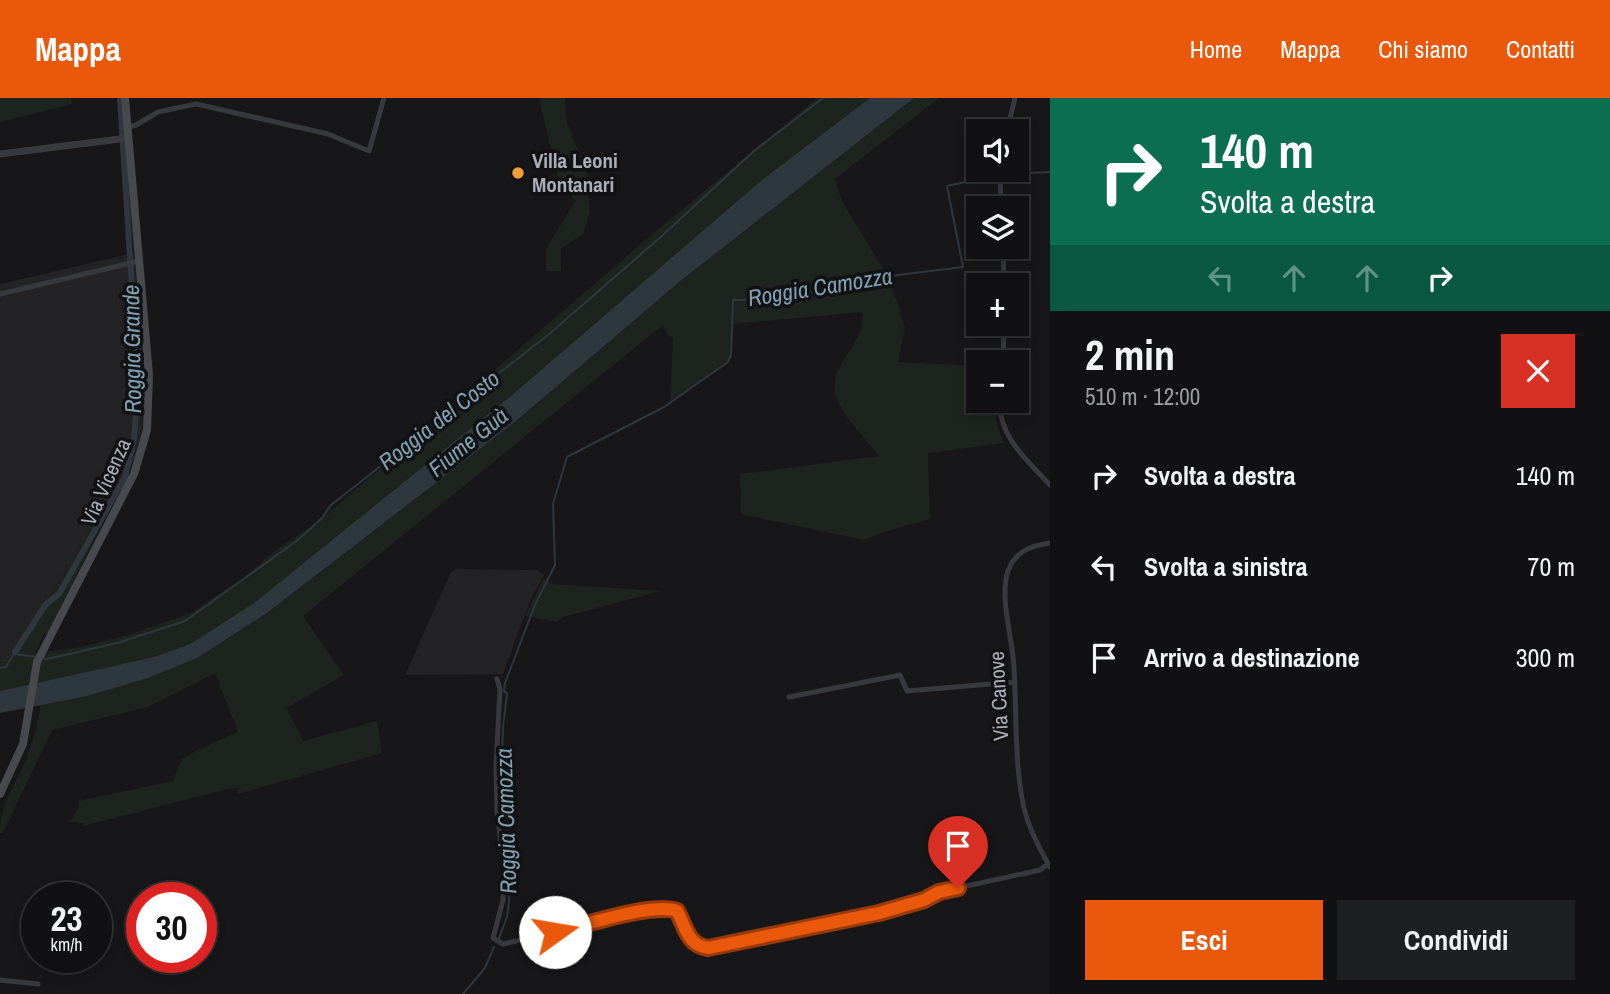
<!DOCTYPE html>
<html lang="it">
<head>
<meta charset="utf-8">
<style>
	body { margin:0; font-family:"Archivo Narrow",sans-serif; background:#1e1f21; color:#f1f3f6; height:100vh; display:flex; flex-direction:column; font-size:26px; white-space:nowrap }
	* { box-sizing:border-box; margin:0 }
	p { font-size:23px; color:#9c9da0 }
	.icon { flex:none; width:38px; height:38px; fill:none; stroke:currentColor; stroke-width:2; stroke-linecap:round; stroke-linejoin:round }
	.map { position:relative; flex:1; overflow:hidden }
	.sheet { display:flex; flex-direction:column; background:#111113; width:560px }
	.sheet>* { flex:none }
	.guide { background:#0b6e4f; color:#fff; overflow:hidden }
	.fabs { position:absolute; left:966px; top:21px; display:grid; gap:14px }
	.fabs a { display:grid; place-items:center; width:63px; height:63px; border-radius:0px; background:#111113; box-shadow:0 4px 10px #0003,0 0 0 2px #303133; font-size:35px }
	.speed { position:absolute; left:21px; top:784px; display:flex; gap:14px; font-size:35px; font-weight:700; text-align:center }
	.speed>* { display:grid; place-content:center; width:91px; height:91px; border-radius:50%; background:#111113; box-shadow:0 4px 10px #0003,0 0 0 2px #303133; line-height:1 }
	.speed small { font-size:18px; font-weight:400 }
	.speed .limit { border:10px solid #d22; background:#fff; color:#111 }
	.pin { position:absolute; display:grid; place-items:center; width:60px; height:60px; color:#fff; margin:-72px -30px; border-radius:50% 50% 50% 0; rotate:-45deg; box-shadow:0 0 7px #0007 }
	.pin .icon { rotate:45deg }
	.me { position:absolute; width:77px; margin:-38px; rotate:77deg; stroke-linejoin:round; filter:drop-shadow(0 0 5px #0008) }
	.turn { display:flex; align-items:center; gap:24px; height:147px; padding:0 35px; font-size:32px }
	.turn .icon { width:91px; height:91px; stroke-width:2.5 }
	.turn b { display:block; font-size:49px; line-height:60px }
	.lanes { display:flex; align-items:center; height:66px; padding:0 35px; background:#0003; justify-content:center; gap:35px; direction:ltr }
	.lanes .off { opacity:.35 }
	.round { display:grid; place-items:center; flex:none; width:74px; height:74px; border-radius:0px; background:#1e1f21 }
	.head { display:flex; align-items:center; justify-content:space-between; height:119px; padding:0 35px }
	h1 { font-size:42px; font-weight:700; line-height:52px }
	.action { display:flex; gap:14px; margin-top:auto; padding:14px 35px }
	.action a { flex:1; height:80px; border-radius:0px; background:#ea580c; color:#fff; font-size:28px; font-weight:700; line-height:80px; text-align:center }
	.action a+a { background:#1e1f21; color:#f1f3f6 }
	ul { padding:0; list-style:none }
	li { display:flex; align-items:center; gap:21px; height:91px; padding:0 35px }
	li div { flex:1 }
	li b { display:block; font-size:26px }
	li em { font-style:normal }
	header { display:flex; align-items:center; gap:42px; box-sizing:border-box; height:98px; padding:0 35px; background:#ea580c; color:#fff }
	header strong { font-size:33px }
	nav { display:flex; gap:38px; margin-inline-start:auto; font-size:24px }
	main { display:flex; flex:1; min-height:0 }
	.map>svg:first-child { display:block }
</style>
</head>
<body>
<header>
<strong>Mappa</strong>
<nav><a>Home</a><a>Mappa</a><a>Chi siamo</a><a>Contatti</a></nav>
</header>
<main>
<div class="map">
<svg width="1050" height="896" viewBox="0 0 1050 896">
	<rect width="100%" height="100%" fill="#171719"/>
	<path fill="#232326" d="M134,155L144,283L142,334L136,358L112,406L107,403L11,564L0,565V186Z
		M456,471L537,472L544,477L530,503L503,576L405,577L451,474Z"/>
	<path fill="#1d241d" d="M0,0H71L72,6L0,24Z
		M539,0H565L567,25L586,72L590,113L583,136L561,151V173H546V151L575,103L558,81Z
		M817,0H870L763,81L512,297L254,505L190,546L154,559L0,593V565L11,564L107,402L112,406L48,536H44L35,555L82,549L128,537L191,515L243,480L276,452L319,423L656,133Z
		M914,0H939L835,81L842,103L887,177L896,201L905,230L898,264L978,268V303H995L996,324L1004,345L928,355L930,421L884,434L864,442L741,416L740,376L879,358C866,340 845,322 837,301C824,268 868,245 862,214L733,226L732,260L670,306L673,239L668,238L663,227L303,518L344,577L287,610L303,643L377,623L382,655L238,696V690L228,691L83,728V725L69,724L78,711L79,703L173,683L182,661L199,651L238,634L215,575L148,609L52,632L3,735H0C0,706 14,690 25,664C33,645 37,626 41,606L87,598L197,560L267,515L515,324L678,185Z
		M543,481L554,486L661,493L563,519L557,524L525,518Z"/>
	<path fill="#2d373d" d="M870,0H914L678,185L515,324L267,515L197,560L148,580L87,598L0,615V593L154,559L190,546L254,505L512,297L763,81Z"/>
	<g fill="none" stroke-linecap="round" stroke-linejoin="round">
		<path stroke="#2d373d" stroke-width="2" d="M1002,76L1050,74
			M42,560L47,561L117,545L185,523L298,442L322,420L331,407L548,237L663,137L755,52L823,0
			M0,570L6,569L14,556L36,559
			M499,840L507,819L509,804L511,747L502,712L501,695L503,629L507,596L504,593L505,585L535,507L555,467L553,406L567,359L664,309L728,264L731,256L733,202H770L865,181L963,169L947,88L997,77
			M463,896L485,870L494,849"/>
		<path stroke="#2d373d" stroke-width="6" d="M15,554L46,506L59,496L125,379L134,341L138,286L120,0"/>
		<path stroke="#38393e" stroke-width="5" d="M128,29L136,27L158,14L196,6L328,36L369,53L384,0
			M1007,33L1015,0
			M1000,72L1001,110
			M1003,149L1004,187
			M0,196L139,163
			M1003,264L1004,226
			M999,303C1000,340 1026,361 1050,387
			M1050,445C1031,448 1015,453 1008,473C999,500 1013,542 1014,570C1017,616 1014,665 1024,710C1029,731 1039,750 1050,769
			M497,581L500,591L496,669L497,715L505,775L503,802L493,840L503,846L638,815L669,810L677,813C686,829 687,847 708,850L879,815L924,802L939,794L1040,772L1048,766
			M789,599L900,577L907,593L1015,584
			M0,882L38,886"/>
		<path stroke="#38393e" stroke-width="7" d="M0,56L128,40"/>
		<path stroke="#46494e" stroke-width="8" d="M0,696L23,646L37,564L134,376L147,332L149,277L125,0"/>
	</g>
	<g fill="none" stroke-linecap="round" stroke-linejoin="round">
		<defs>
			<path id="route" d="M555,834C583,828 653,804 677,813C686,829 687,847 708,850L879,815L924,802L939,794L958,790"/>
		</defs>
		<use href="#route" stroke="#983908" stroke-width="18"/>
		<use href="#route" stroke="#ea580c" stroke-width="12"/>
	</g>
	<circle fill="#f09d37" stroke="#121214" stroke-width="2.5" cx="518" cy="75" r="7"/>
	<g text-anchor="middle" stroke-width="7" stroke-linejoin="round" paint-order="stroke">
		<g font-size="21" font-weight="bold" fill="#a9afb8" stroke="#121214" text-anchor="start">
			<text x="532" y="70">Villa Leoni<tspan x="532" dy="24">Montanari</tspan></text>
		</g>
		<g font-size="21" fill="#a9afb8" stroke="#121214">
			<text transform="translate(106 384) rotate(-66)" y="7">Via Vicenza</text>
			<text transform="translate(999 598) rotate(-93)" y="7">Via Canove</text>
		</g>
		<g font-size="23" font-style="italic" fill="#80a1b3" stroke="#121214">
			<text transform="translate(820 189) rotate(-9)" y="8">Roggia Camozza</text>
			<text transform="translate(132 251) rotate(-91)" y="8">Roggia Grande</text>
			<text transform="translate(439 322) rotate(-38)" y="8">Roggia del Costo</text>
			<text transform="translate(468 344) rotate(-39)" y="8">Fiume Guà</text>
			<text transform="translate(506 723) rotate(-92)" y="8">Roggia Camozza</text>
		</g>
	</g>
</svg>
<div class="fabs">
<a><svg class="icon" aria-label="sound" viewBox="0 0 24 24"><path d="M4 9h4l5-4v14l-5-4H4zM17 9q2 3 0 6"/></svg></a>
<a><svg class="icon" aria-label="layers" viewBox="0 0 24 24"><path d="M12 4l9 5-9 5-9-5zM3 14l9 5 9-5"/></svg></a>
<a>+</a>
<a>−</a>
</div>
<div class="speed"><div>23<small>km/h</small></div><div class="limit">30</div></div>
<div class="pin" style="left:958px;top:790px;background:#d93025"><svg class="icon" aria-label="arrive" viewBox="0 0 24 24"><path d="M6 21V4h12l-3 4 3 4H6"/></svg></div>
<svg class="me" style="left:555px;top:834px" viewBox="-20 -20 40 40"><circle r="19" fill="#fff"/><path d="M0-13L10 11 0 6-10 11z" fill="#ea580c"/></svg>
</div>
<section class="sheet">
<div class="guide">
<div class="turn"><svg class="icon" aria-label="right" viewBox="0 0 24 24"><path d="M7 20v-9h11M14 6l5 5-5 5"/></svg><div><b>140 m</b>Svolta a destra</div></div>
<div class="lanes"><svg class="icon off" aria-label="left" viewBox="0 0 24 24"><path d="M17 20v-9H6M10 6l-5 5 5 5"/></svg><svg class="icon off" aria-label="ahead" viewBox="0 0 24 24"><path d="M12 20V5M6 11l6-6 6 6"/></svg><svg class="icon off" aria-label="ahead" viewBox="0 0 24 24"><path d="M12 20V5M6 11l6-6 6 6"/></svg><svg class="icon" aria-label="right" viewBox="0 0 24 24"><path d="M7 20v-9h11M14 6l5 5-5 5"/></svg></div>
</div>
<div class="head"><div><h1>2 min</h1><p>510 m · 12:00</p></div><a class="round" style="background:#d93025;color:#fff"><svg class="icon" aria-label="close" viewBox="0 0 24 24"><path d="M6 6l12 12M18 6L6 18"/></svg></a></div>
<ul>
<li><svg class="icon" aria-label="right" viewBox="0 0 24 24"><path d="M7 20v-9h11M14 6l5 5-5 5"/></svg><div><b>Svolta a destra</b></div><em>140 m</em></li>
<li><svg class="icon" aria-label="left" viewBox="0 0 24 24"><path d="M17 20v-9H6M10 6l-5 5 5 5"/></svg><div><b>Svolta a sinistra</b></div><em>70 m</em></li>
<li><svg class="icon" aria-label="arrive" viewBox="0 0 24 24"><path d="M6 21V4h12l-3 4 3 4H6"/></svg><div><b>Arrivo a destinazione</b></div><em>300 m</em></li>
</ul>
<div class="action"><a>Esci</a><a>Condividi</a></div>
</section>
</main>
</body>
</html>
